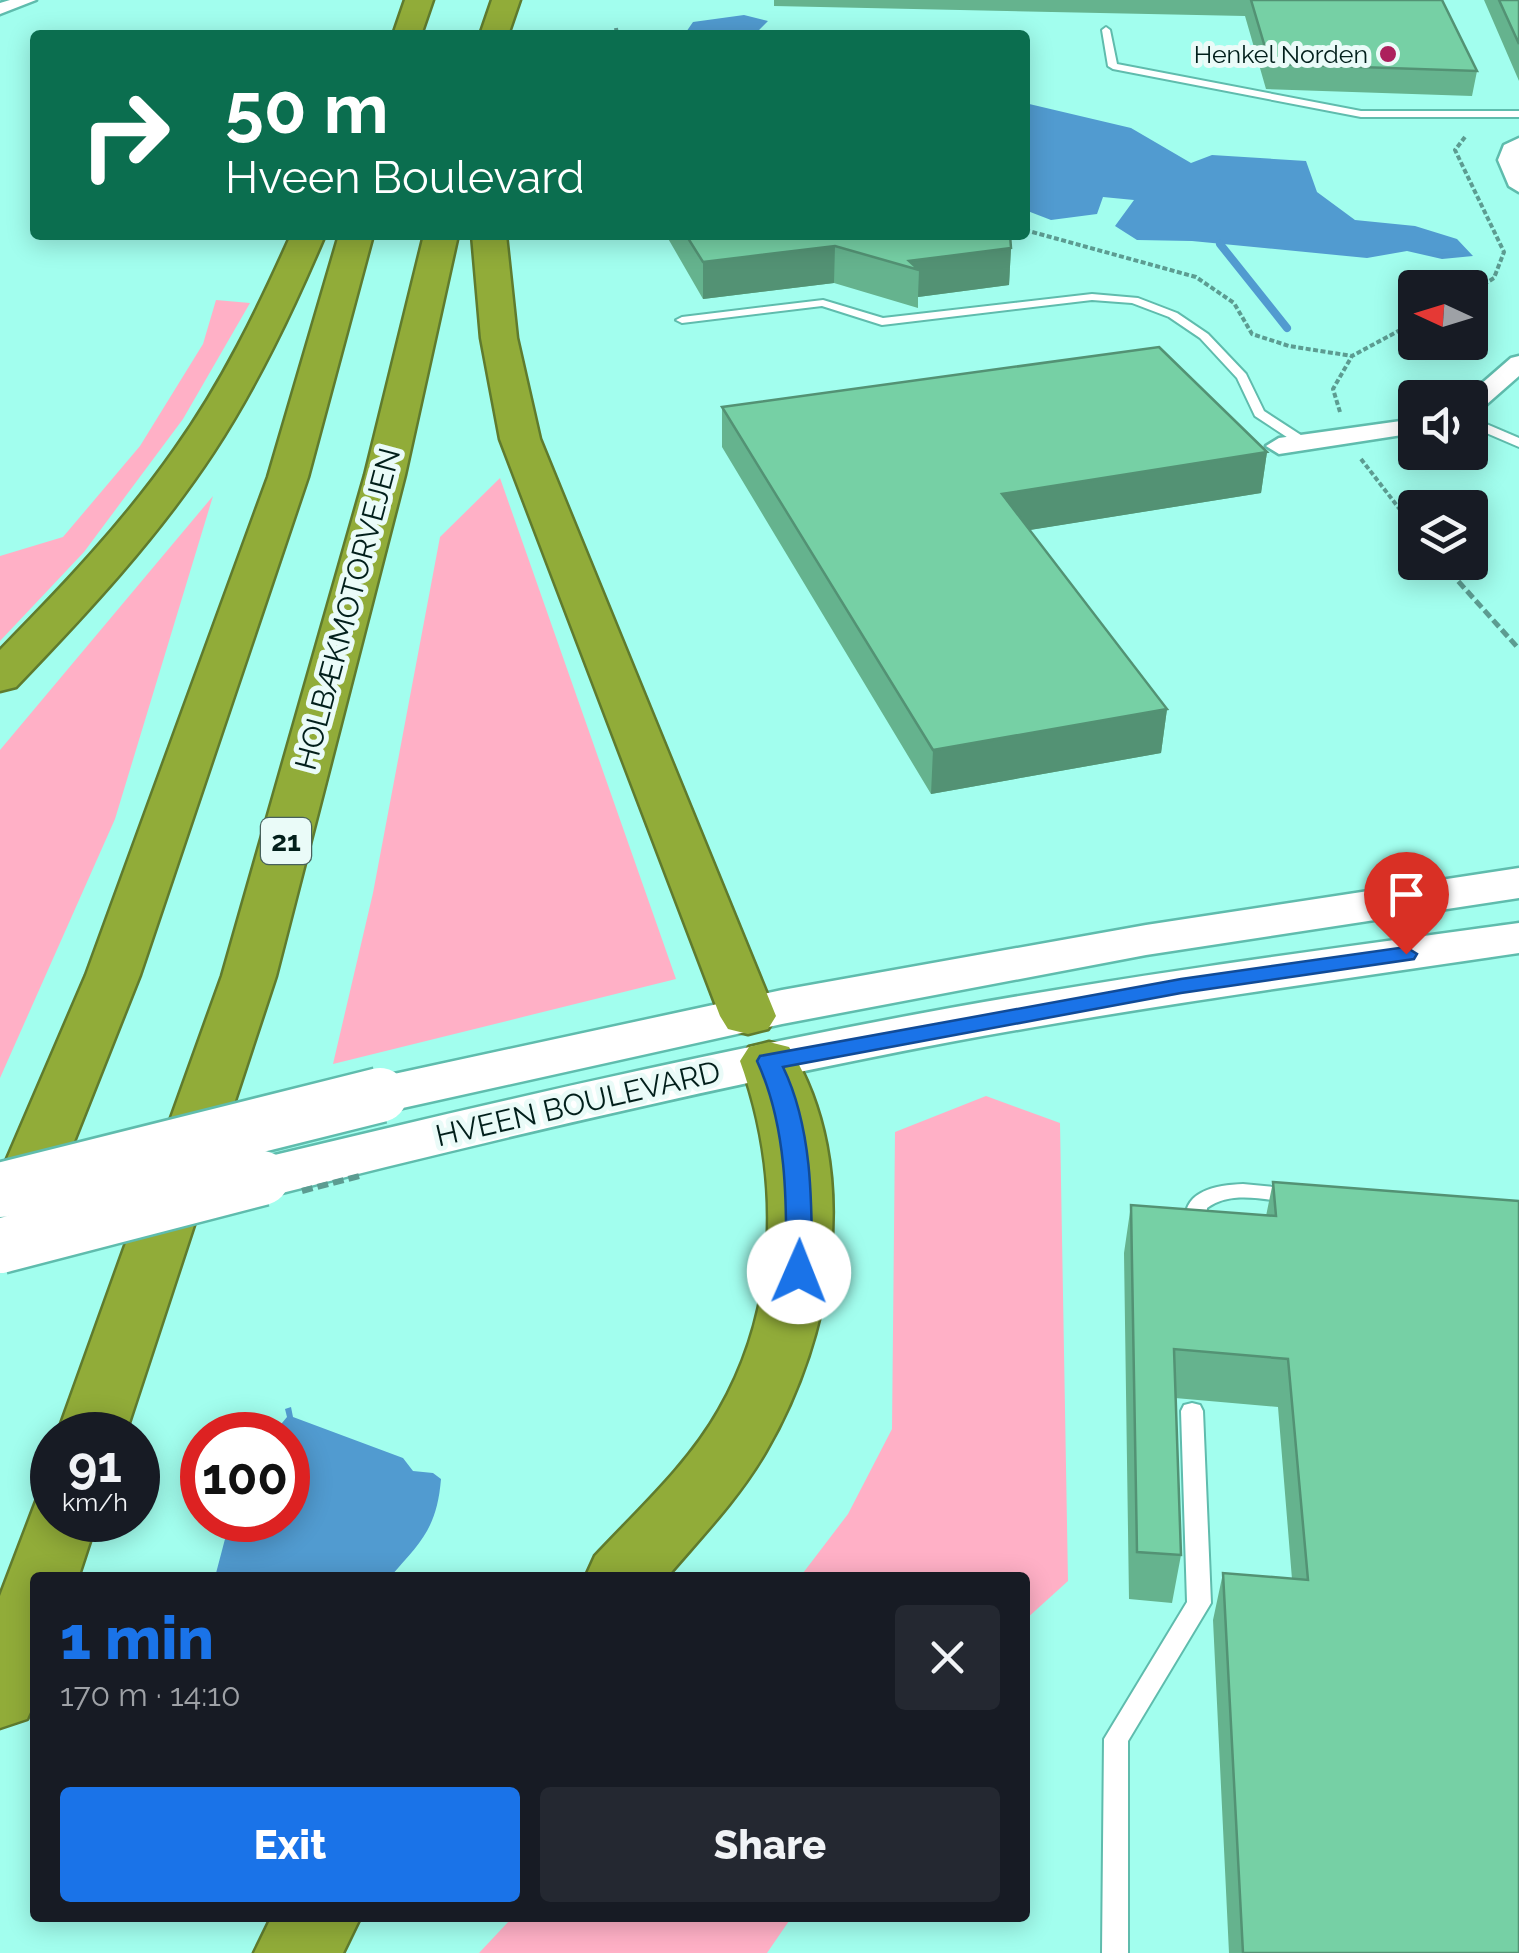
<!DOCTYPE html>
<html lang="en">
<head>
<meta charset="utf-8">
<style>
	body { margin:0; font-family:Raleway,sans-serif; background:#242831; color:#f1f3f6; height:100vh; display:flex; flex-direction:column; font-size:38px; white-space:nowrap }
	* { box-sizing:border-box; margin:0 }
	p { font-size:32px; color:#9ea1a6 }
	.icon { flex:none; width:55px; height:55px; fill:none; stroke:currentColor; stroke-width:2; stroke-linecap:round; stroke-linejoin:round }
	.map { position:relative; flex:1; overflow:hidden }
	.side { position:absolute; left:30px; top:1572px; width:1000px; height:350px; display:flex; flex-direction:column; background:#171b24; border-radius:10px; box-shadow:0 5px 25px #0003 }
	.side>* { flex:none }
	.banner { position:absolute; left:30px; top:30px; width:1000px; height:210px; border-radius:10px; box-shadow:0 5px 25px #0003; background:#0b6e4f; color:#fff; overflow:hidden }
	.needle { width:65px; rotate:274deg }
	.fabs { position:absolute; left:1398px; top:270px; display:grid; gap:20px }
	.fabs a { display:grid; place-items:center; width:90px; height:90px; border-radius:10px; background:#171b24; box-shadow:0 5px 25px #0003; font-size:50px }
	.speed { position:absolute; left:30px; top:1412px; display:flex; gap:20px; font-size:50px; font-weight:700; text-align:center }
	.speed>* { display:grid; place-content:center; width:130px; height:130px; border-radius:50%; background:#171b24; box-shadow:0 5px 25px #0003; line-height:1 }
	.speed small { font-size:25px; font-weight:400 }
	.speed .limit { border:15px solid #d22; background:#fff; color:#111 }
	.pin { position:absolute; display:grid; place-items:center; width:85px; height:85px; color:#fff; margin:-102px -42px; border-radius:50% 50% 50% 0; rotate:-45deg; box-shadow:0 0 10px #0007 }
	.pin .icon { rotate:45deg }
	.me { position:absolute; width:110px; margin:-55px; rotate:1deg; stroke-linejoin:round; filter:drop-shadow(0 0 8px #0008) }
	.turn { display:flex; align-items:center; gap:35px; height:210px; padding:0 30px; font-size:45px }
	.turn .icon { width:130px; height:130px; stroke-width:2.5 }
	.turn b { display:block; font-size:70px; line-height:85px }
	.round { display:grid; place-items:center; flex:none; width:105px; height:105px; border-radius:10px; background:#242831 }
	.overview { display:flex; align-items:center; justify-content:space-between; height:170px; padding:0 30px }
	h1 { font-size:60px; font-weight:800; line-height:75px; color:#1a73e8 }
	.cta { display:flex; gap:20px; margin-top:auto; padding:20px 30px }
	.cta a { flex:1; height:115px; border-radius:10px; background:#1a73e8; color:#fff; font-size:40px; font-weight:800; line-height:115px; text-align:center }
	.cta a+a { background:#242831; color:#f1f3f6 }
	.map>svg:first-child { display:block }
</style>
</head>
<body>
<div class="map">
<svg width="1519" height="1953" viewBox="0 0 1519 1953">
	<rect width="100%" height="100%" fill="#a2feee"/>
	<path fill="#ffb0c6" d="M216,300L250,303L183,419L84,552L0,641V556L63,537L140,446L203,344Z
		M500,478L676,979L333,1064L373,893L440,537Z
		M213,496L115,819L0,1078V750Z
		M986,1096L1060,1123L1068,1581L1025,1620V1578L800,1577L848,1514L892,1429L895,1132Z
		M512,1918H791L767,1953H479Z"/>
	<path fill="#519bd0" d="M744,15L768,21L757,32L760,35H684L693,22Z
		M1025,103L1131,128L1191,163L1212,155L1306,161L1317,192L1355,220L1415,226L1457,239L1473,256L1442,259L1407,251L1367,258L1192,241L1137,240L1115,226L1134,200L1103,197L1097,214L1051,220L1025,210Z
		M291,1407L293,1417L403,1458L413,1471L433,1473L441,1479C437,1528 421,1542 390,1577H215L230,1520H288V1435H272L287,1417L285,1409Z"/>
	<g fill="none" stroke-linecap="round" stroke-linejoin="round">
		<path stroke="#519bd0" stroke-width="8" d="M1220,244L1287,328"/>
		<defs>
			<path id="lane" d="M1106,27L1110,30L1117,64L1361,111H1519V117H1361L1113,69L1108,66L1102,30Z
				M1092,294L1138,298L1177,313L1208,334L1246,374L1264,411L1307,439V445H1299L1255,416L1237,378L1200,338L1169,317L1132,303L1092,300L882,325L822,306L682,323L676,320L682,317L823,300L883,318Z
				M1470,417L1519,438V447L1470,426Z
				M1243,1184L1294,1189L1301,1191L1304,1196L1301,1201L1294,1203C1266,1200 1231,1190 1207,1208L1206,1231L1203,1236H1189C1174,1195 1209,1185 1243,1184Z
				M1192,1403L1200,1405L1203,1411L1211,1603L1128,1741V1953H1102L1104,1739L1187,1602L1181,1411L1184,1405Z"/>
			<path id="street" d="M10,0H36L0,14V3Z
				M1519,138V192L1509,186L1498,160L1504,145Z
				M1519,356V376L1479,411L1470,413V398H1465L1511,358Z
				M1415,419V433L1279,454L1266,446L1279,438Z"/>
			<path id="secondary" d="M1519,868V898L1146,955L782,1024L380,1113L361,1108L353,1095L361,1082L380,1077L782,990L1146,925Z
				M1519,923V953C1329,981 1139,1007 950,1042C719,1086 490,1140 262,1198L242,1192L234,1178L242,1164L262,1158C490,1103 719,1050 950,1008C1139,974 1329,949 1519,923Z"/>
			<path id="highway" d="M405,0H433L421,35H393Z
				M492,0H520L508,35H480Z
				M291,235H325C293,310 258,384 213,453C157,538 87,613 16,687L0,691V650C62,587 124,522 175,449C222,383 258,309 291,235Z
				M339,235H373L308,477L140,975L42,1222L33,1238L11,1244L0,1241V1175L86,975L268,477Z
				M424,235H458L405,475L276,976L125,1435H57L222,976L365,475Z
				M472,235H506L517,338L540,439L776,1016L768,1029L748,1034L728,1029L720,1016L500,439L481,338Z
				M769,1042L789,1047C864,1168 833,1336 766,1451C739,1498 701,1537 666,1578H585L595,1556C638,1510 688,1465 719,1410C780,1304 781,1174 740,1061L749,1047Z
				M52,1494V1520H97L78,1578H35V1701L27,1719L0,1728V1596L37,1499Z
				M271,1918H360L343,1953H254Z"/>
		</defs>
		<use href="#lane" stroke="#5fbcad" stroke-width="4"/>
		<use href="#street" stroke="#5fbcad" stroke-width="5"/>
		<use href="#secondary" stroke="#5fbcad" stroke-width="5"/>
		<use href="#highway" stroke="#5f7b2e" stroke-width="5"/>
		<path stroke="#5c9c91" stroke-width="4" stroke-dasharray="5 2.5" stroke-linecap="butt" d="M616,28L617,35
			M1465,137L1455,150L1504,252L1494,278L1470,293
			M1025,230L1196,277L1234,303L1252,334L1289,346L1352,356
			M1340,412L1333,389L1352,356L1415,322
			M1361,459L1415,529"/>
		<path stroke="#5c9c91" stroke-width="5" stroke-dasharray="9 4" stroke-linecap="butt" d="M1441,562L1519,649"/>
		<use href="#lane" fill="#fff" fill-rule="evenodd"/>
		<use href="#street" fill="#fff" fill-rule="evenodd"/>
		<use href="#secondary" fill="#fff" fill-rule="evenodd"/>
		<use href="#highway" fill="#91ac39" fill-rule="evenodd"/>
		<defs>
			<path id="secondary-bridge" d="M0,1190L380,1095
				M0,1246L262,1178"/>
		</defs>
		<use href="#secondary-bridge" stroke="#5fbcad" stroke-width="59" stroke-linecap="butt"/>
		<path stroke="#5c9c91" stroke-width="6" stroke-dasharray="11 5" stroke-linecap="butt" d="M302,1191L363,1175"/>
		<use href="#secondary-bridge" stroke="#fff" stroke-width="54"/>
	</g>
	<path fill="#65b38e" d="M774,0H1442L1477,71L1472,96L1266,89L1245,16L774,6Z
		M1484,0H1519V81Z
		M666,235H879L881,237L1011,248L1009,285L918,297V308L834,283L703,299Z
		M722,407L1267,452L1261,493L1029,530L1167,709L1161,753L931,794L722,447Z
		M1273,1182L1519,1953H1229L1213,1620L1223,1573L1292,1579L1278,1407L1175,1398L1181,1555L1172,1603L1129,1599L1124,1253L1131,1205L1266,1216Z"/>
	<path fill="#539274" d="M835,246L834,283L703,299V262Z
		M1011,248L1009,285L918,297L919,270L909,261Z
		M1267,452L1261,493L999,535L1002,494Z
		M1167,709L1161,753L931,794L933,750Z"/>
	<path fill="#76d0a5" stroke="#539274" stroke-width="2.5" d="M1251,0H1442L1477,71L1270,64Z
		M1499,0H1519V44Z
		M686,235H879L881,237L897,235H1010L1011,248L909,261L919,270L835,246L703,262Z
		M1159,347L1267,452L1002,494L1167,709L933,750L722,407Z
		M1273,1182L1519,1201V1953H1243L1223,1573L1308,1580L1288,1359L1174,1349L1181,1555L1137,1552L1131,1205L1276,1216Z"/>
	<path fill="#1a73e8" stroke="#114b97" stroke-width="2.5" d="M1406,947L1417,954L1414,959L1181,993L783,1067C813,1129 812,1205 812,1272L808,1279H789L786,1272C787,1202 787,1126 757,1061L760,1056L1181,979Z"/>
	<circle fill="#ad205c" stroke="#eafbf8" stroke-width="4" cx="1388" cy="54" r="10"/>
	<g text-anchor="middle" stroke-width="10" stroke-linejoin="round" paint-order="stroke">
		<g font-size="25" fill="#021f1b" stroke="#eafbf8" text-anchor="end">
			<text x="1368" y="63">Henkel Norden</text>
		</g>
		<rect fill="#eafbf8" stroke="#48615d" stroke-width="2.5" x="261" y="818" width="50" height="46" rx="8"/>
		<g font-size="28" font-weight="bold" fill="#021f1b">
			<text x="286" y="851">21</text>
		</g>
		<g font-size="30" fill="#021f1b" stroke="#eafbf8">
			<text transform="translate(348 609) rotate(-75)" y="10">HOLBÆKMOTORVEJEN</text>
			<text transform="translate(578 1104) rotate(-13)" y="10">HVEEN BOULEVARD</text>
		</g>
	</g>
</svg>
<div class="fabs">
<a><svg class="needle" viewBox="-14 -14 28 28"><path d="M0-13l5 13h-10z" fill="#e53935"/><path d="M0 13l5-13h-10z" fill="#9ea1a6"/></svg></a>
<a><svg class="icon" aria-label="sound" viewBox="0 0 24 24"><path d="M4 9h4l5-4v14l-5-4H4zM17 9q2 3 0 6"/></svg></a>
<a><svg class="icon" aria-label="layers" viewBox="0 0 24 24"><path d="M12 4l9 5-9 5-9-5zM3 14l9 5 9-5"/></svg></a>
</div>
<div class="speed"><div>91<small>km/h</small></div><div class="limit">100</div></div>
<div class="pin" style="left:1406px;top:954px;background:#d93025"><svg class="icon" aria-label="arrive" viewBox="0 0 24 24"><path d="M6 21V4h12l-3 4 3 4H6"/></svg></div>
<svg class="me" style="left:799px;top:1272px" viewBox="-20 -20 40 40"><circle r="19" fill="#fff"/><path d="M0-13L10 11 0 6-10 11z" fill="#1a73e8"/></svg>
<div class="banner">
<div class="turn"><svg class="icon" aria-label="right" viewBox="0 0 24 24"><path d="M7 20v-9h11M14 6l5 5-5 5"/></svg><div><b>50 m</b>Hveen Boulevard</div></div>
</div>
<section class="side">
<div class="overview"><div><h1>1 min</h1><p>170 m · 14:10</p></div><a class="round"><svg class="icon" aria-label="close" viewBox="0 0 24 24"><path d="M6 6l12 12M18 6L6 18"/></svg></a></div>
<div class="cta"><a>Exit</a><a>Share</a></div>
</section>
</div>
</body>
</html>
